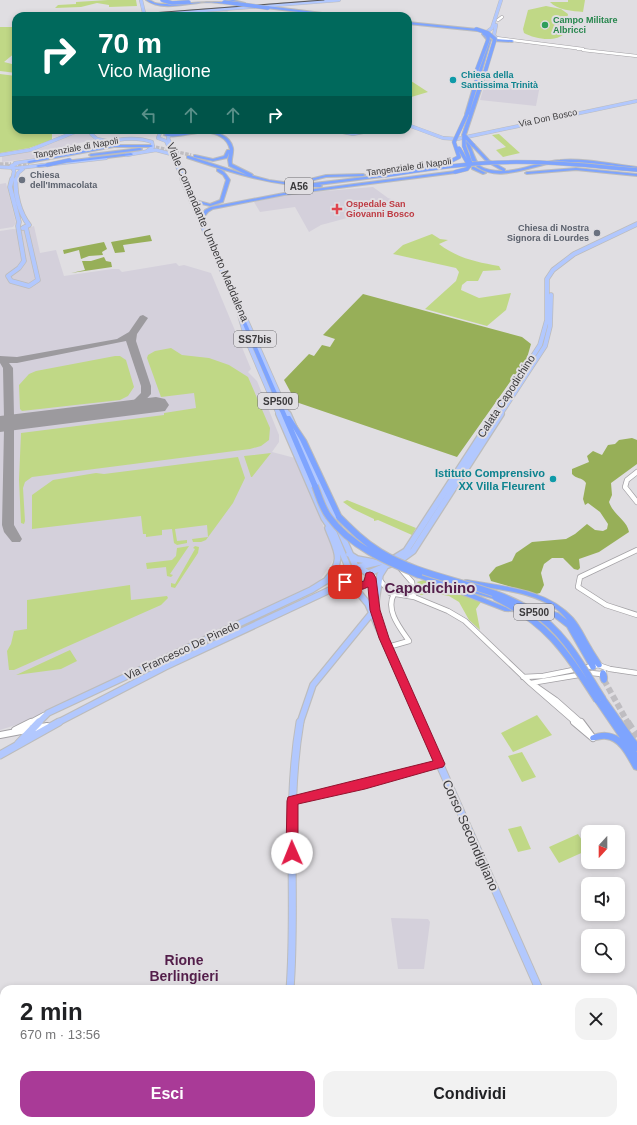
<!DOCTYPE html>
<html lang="it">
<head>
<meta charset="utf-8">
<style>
	body { margin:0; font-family:Helvetica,sans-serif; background:#f2f2f2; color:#202124; height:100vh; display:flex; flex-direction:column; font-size:15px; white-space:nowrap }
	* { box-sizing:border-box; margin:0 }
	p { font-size:13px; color:#757577 }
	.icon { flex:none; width:22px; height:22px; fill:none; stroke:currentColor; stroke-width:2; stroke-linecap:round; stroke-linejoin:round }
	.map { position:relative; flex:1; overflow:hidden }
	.panel { position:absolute; left:0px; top:985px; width:637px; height:140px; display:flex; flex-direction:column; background:#fff; border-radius:12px 12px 0 0; box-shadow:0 2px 6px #0003 }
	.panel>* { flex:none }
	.hud { position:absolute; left:12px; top:12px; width:400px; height:122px; border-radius:12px; box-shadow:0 2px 6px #0003; background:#00695c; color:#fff; overflow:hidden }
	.needle { width:26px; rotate:201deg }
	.buttons { position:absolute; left:581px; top:825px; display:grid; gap:8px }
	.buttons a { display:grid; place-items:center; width:44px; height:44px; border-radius:8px; background:#fff; box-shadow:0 2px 6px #0003; font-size:20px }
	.pin { position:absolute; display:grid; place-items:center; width:34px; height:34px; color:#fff; margin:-17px; border-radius:8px; box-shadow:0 2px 6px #0006 }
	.me { position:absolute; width:44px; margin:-22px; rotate:359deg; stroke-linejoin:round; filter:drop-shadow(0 0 3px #0008) }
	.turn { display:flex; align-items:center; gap:14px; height:84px; padding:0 20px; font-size:18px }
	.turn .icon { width:52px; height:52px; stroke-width:2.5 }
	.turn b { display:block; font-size:28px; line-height:34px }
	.lanes { display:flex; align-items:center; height:38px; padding:0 20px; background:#0003; justify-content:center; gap:20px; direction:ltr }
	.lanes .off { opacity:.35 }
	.round { display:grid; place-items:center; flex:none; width:42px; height:42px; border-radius:12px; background:#f2f2f2 }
	.overview { display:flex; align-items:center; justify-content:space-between; height:68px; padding:0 20px }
	h1 { font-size:24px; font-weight:600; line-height:30px }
	.primary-button { display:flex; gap:8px; margin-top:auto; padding:8px 20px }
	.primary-button a { flex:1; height:46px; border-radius:12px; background:#a93a97; color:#fff; font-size:16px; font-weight:600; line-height:46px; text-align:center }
	.primary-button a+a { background:#f2f2f2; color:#202124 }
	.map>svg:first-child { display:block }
</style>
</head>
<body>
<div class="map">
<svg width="637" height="1125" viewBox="0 0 637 1125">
	<rect width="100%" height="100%" fill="#e0dee2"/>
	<path fill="#d4d0db" d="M227,10L230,16H149Z
		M486,80L540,85L536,106L480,100Z
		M85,130H89V135L95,140L74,144L75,151L58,153V155L2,162V156L36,149Z
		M6,183L16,223L13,227L0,229V184Z
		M373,187L388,198L403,203L321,225L309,232L295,207L260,212L254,202L291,194Z
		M34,226L40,253L56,250L64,276L112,269H119L122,272L176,263L179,266L184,265L211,273L251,369L248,372L257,381L279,435V442L272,452L295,458L336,556L319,582L304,591L22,723L0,730V231L13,229L23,230Z
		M391,918L428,919L430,922L424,969H398Z"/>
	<path fill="#c0d886" d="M108,0H136L137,6L109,7V5L97,3L81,7L55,8L58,5L76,4V2Z
		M568,0H585L583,12C573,11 557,10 550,2H568Z
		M546,6L561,9L568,14L565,33C556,43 535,39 524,33L523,29L528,10Z
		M0,27H16V52L4,62L16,65V73L0,71Z
		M0,74L16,76V130H52V140L29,148L0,153Z
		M408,79L428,92L408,98Z
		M499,134L520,153L503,157L496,150L506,147L492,135Z
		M432,234L440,239L448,240L439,244C457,258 476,262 499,266L501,270L483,271L478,281H467L462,285L461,290L479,298L511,293L506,310L487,326L425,309L456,281L459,272L456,268L393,254L403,245Z
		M171,348L182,355L209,358L229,365L248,377L270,428L269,440L261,446L250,449L32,477L25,482L23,488L25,521L24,524L21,523L19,480L21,433L164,415V413L196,408L194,393L161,397L147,358L148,355L155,351Z
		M115,356H120L126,360L134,387L128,396L120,400L22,411L20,409L19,385L29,374L36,371Z
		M271,453L252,477H251L244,456Z
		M238,457L245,478L233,503L206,540L201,542H193L192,539L208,537L207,525L175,529L177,541L187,540V543L177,545L174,543L172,529L162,530V535L146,537V534H143L141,516L32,529V495L53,480L96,473L104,474Z
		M347,500L416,528L412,535L378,520L374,521V519L353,509L343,502Z
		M189,546L170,574L173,575L171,577L167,576L166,567L147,569L146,563L172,560L176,556L177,548Z
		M195,546L199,547L198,553L175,588L171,587V583L175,584L195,549L193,548Z
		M424,580L481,602L476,609L480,630L469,620L459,602L449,596L438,594L420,595L421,586L417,582Z
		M130,585L131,600L167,596L168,598L161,605L14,670H9L7,651L11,644L14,631L27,629V600Z
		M70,650L77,661L61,669L16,675Z
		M537,715L552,735L513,752L501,733Z
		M522,752L536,777L522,782L508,756Z
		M521,826L531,849L518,852L508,829Z
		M578,834L588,850L559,863L549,847Z"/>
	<path fill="#97af58" d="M150,235L152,241L123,245L125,252L115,253L111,242Z
		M104,242L107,249L102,252L103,255L89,256L81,259L79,250L64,254L63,250Z
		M104,257L106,261L111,262L112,267L71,273L85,270L82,261H91Z
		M363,294L522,337L531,344L527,358L457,457L296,402L284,380L309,354L314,356L322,345L330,347L335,339L323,335Z
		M632,438L637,440V464L611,483L612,495L609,502C614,516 627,520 629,532L599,552L579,559L580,568L578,570L574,569L563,558H552L544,564L541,573L544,585L540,593L536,594L491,581L489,575L496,567L512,561L516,553L532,542L566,539L575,534L587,524L595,530L603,531L607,529L608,524L600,512L588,503L585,505L583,499L586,483C582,477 576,479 572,474V469L589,462L587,456L593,451L602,455L608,445L615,444L619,440Z"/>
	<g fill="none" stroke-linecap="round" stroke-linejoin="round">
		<path fill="#9c9a9e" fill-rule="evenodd" d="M143,315L148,318L137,334L136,341L151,386V394L140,406L116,413L111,410L112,408L132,402L141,393V386L126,341L17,363H9L13,368L14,416L28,419L29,421L28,423L16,427L14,430V525L22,539L20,542H12L4,532L2,525L4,430L9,422L4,418L3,368L0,363V356L17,357L117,339L129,332L140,316Z"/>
		<path fill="#9c9a9e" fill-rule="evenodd" d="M156,397L165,399L169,405L165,411L0,432V416Z"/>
		<path stroke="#bfbdc1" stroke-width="3.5" stroke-dasharray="3.5 1.5" stroke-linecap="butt" d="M151,146L191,155
			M0,164H11
			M8,166L29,165"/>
		<path stroke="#bfbdc1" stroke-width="6" stroke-dasharray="6 3" stroke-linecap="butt" d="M604,680L628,723"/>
		<path stroke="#bfbdc1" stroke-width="8" stroke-dasharray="8 4" stroke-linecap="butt" d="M627,722L637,737"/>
		<defs>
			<path id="minor-far2" d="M498,20L502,17
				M496,38L583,49H578
				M583,50L637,56"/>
			<path id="minor-far1" d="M637,472L627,480L625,487L637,502
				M637,550L580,577L578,587L606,605L637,615
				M400,568L412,582L414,597
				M380,580L390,593L414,597L448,611L465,621L530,683L576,723
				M388,647L409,641C400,628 385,610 394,594
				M523,677L543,676L598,665L610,669L637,673
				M531,683L591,673L601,674L604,672
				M533,684L556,700L582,723
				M29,723L44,715"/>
			<path id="minor" d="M574,722L593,738
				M581,722L593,738
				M15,730L31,722
				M0,735L47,726"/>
			<path id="major-far3" d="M141,0L144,13
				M144,13L147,15L339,0
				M496,25L494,35L496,38
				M484,34L492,28L501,0
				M408,125L443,138L457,139L637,101
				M91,130V134L97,139L107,141
				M161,130L158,138L166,141L183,180
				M164,130L169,136L168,138L183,173
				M333,130L353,134L373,130
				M0,155L30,150L80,130
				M66,155C93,147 124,132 152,142L153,147L147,151
				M126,155L156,150L171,154
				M15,163L36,160
				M0,167L18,168L106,158
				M12,180L14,171L11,166L18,163
				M16,180L18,173L23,169"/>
			<path id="major-far2" d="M12,179L10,187L19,222L18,226L24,261L19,268L8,276L11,281L29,286L38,280L26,228
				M16,179C14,193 20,214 29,225L23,228
				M182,179L237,305L247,340L279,415
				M242,311L288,415
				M495,415L540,345L547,320V279L553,270L574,254L637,224
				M500,415L545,346L550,326L551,295"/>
			<path id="major-far1" d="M279,414L324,518L334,533L349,569
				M288,414L356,567
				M349,554L357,559L373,562
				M358,567L393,559L406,551L495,414
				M369,573L402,559L413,551L501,414
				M370,576L374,584L375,610L383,635
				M326,581C345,559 337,552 328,528
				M354,587L368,604L421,723
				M376,601L380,575L385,567
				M38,723L48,713L311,590C326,582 356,556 370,576L369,580L360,587L350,586L344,579L346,571
				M57,723L165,667L334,588L347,584
				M300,723L313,685L371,614"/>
			<path id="major" d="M421,722L539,989
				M18,744L39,722
				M0,755L59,722
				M292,801L439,764
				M290,989C297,900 285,810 300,722
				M597,1121L599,1125
				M251,1125L252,1121"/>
			<path id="highway" d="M146,0C150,0 152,1 155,3C159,4 164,4 168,4C189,4 211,0 232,3C224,5 215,2 207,2C189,3 162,12 146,0Z
				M227,0H233L245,3L243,4Z
				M267,6L338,15L340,16H331L266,8Z
				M408,22L477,29L479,30L477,31L408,24Z
				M484,33L491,40L469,114L467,115L465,114L487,40L482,34Z
				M494,39L512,40L514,41L512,42L493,41L492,40Z
				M485,71L487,72L466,135L463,136L462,135L483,72Z
				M202,131C214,131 230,134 233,148C234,153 231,159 232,164L252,174L253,175L252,176H254L269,180L298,184L297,183L298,182L326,175L363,174L365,175L363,176L326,177L299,184L312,185L313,183H314L382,175L384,176L382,177L318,185H321L322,186L320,187C271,186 232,173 187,158V156H189L247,175L229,166L228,160L229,153L227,158L213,161L194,157V155H195L213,159L224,156L227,150H230C229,145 226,140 221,137C204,125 179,141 164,135L166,134Z
				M465,138L468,139C471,146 475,161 480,166C485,170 497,171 503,171L487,162L472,146V144H474L489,160L505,169V171C524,170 541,161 560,160C585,158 612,164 637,167V169C615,166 592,162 569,162C562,162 555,162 548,164C527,168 498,181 479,168C476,167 475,163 473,161H471L470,153L464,139Z
				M114,145H151L153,146L151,147H114L29,163L27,162L29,161Z
				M140,148L142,149L141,150L91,156L89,155L91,154Z
				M131,153L133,154L132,155L65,163L63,162L65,161Z
				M47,164H48V166L38,167L36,166L38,165Z
				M472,167H474L486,173L483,174L472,169Z
				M576,168L637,174V176L576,170L527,174L525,173L527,172Z
				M217,169C223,169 227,175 230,180L223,202L210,206L194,202V200H195L210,204L220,200L226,180L223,175L217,171Z
				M455,171L457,172L456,173L284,195L213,209L208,212L203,218L200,217L205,210L211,207L284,193Z
				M239,314H241L243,315L287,416H290L306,440L342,517L341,518H337L336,517L300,440L293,428L318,486L315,488L312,486L239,315Z
				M417,573H421L441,581L444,580L497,595L498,597L497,599H495L463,590L505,607L540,608L558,613L567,620C565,617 562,614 559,611C534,591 497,590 467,584H465L464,582L465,580H467C503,587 546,588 573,618C580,626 585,637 591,647C594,653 599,659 602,665L601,667C598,668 597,667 595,664L596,667L595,669L593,670L591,669L567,627L554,617L540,612L505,611L417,577L416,575Z
				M603,670L605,671C607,674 608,679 606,682L604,683L602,682C600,679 599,674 601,671Z
				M603,696L605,697L637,742V751H636L637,752V770L634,769C628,759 620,740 606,739C601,738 596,741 591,740L590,738L591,736C601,732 610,731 620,738L594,700L595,698L597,697L600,699L601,697Z"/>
		</defs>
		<use href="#minor-far2" stroke="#a3a1a5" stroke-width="3.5"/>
		<use href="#minor-far1" stroke="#a3a1a5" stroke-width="6"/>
		<use href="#minor" stroke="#a3a1a5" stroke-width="8"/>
		<use href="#major-far3" stroke="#bcbcbd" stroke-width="4"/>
		<use href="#major-far2" stroke="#bcbcbd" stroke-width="5.5"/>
		<use href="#major-far1" stroke="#bcbcbd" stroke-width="8"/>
		<use href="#major" stroke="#bcbcbd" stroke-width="9"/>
		<use href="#highway" stroke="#bcbcbd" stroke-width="2"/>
		<use href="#minor-far2" stroke="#fff" stroke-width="2.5"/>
		<use href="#minor-far1" stroke="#fff" stroke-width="4.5"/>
		<use href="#minor" stroke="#fff" stroke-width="6"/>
		<use href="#major-far3" stroke="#b2c8fe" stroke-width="3"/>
		<use href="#major-far2" stroke="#b2c8fe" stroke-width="4"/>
		<use href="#major-far1" stroke="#b2c8fe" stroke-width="5.5"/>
		<use href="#major" stroke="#b2c8fe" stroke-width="7"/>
		<use href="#highway" fill="#7ea4fe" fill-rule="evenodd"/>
		<path stroke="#585759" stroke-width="1" d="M112,16L324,0"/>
		<defs>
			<path id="highway-bridge-far1" d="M162,0L172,3L189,2
				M224,2L268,8
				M476,29L488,33L495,39L485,72
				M476,72L488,40V36L484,33
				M464,135L473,145
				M459,148L467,162
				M445,164L459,157L454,142L467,114
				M47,165L70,160
				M455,172L467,169L471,164L464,146V135
				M382,176C416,171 450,165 485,163C536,160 586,165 637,170"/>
			<path id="highway-bridge" d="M315,486C319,496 322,508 329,517C350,546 387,562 419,575
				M339,517C352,530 364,542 380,552C427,581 486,582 533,612C565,632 583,668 603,699
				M495,597C549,624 565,651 597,700"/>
		</defs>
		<use href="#highway-bridge-far1" stroke="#bcbcbd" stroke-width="4.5" stroke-linecap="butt"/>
		<use href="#highway-bridge" stroke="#bcbcbd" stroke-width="8" stroke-linecap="butt"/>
		<use href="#highway-bridge-far1" stroke="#7ea4fe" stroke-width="3.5"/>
		<use href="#highway-bridge" stroke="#7ea4fe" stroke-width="6"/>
	</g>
	<path fill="#e11d48" stroke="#92132f" d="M370,572L373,573L376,578L380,610L389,638L445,764L443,767L439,768L365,789L298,804V853L296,857L292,859L288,857L286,853L287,801L288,797L433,761L379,638L370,610L368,587C359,592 346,591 340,582L345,578C353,580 355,585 364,581L366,573Z"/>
	<circle fill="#2e9e5b" stroke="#e0dee2" stroke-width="1.5" cx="545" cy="25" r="4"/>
	<g fill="#0f9aa8" stroke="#e0dee2" stroke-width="1.5">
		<circle cx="453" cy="80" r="4"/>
		<circle cx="553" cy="479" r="4"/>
	</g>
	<g fill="#6b7280" stroke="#e0dee2" stroke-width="1.5">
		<circle cx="22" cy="180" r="4"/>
		<circle cx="597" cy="233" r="4"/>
	</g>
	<path fill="#e0444e" stroke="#e0dee2" stroke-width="1.5" d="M335 203h4v4h4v4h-4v4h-4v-4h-4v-4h4z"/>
	<g text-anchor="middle" stroke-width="4" stroke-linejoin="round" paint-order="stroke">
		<g font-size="9" font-weight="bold" fill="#27864d" stroke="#e0dee2" text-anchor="start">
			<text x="553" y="23">Campo Militare<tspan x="553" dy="10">Albricci</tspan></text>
		</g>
		<g font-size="9" font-weight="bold" fill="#0d838f" stroke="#e0dee2" text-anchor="start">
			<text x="461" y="78">Chiesa della<tspan x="461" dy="10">Santissima Trinità</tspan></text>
		</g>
		<g font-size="9" fill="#3b3a3c" stroke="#e0dee2">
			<text transform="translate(548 118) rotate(-12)" y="3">Via Don Bosco</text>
			<text transform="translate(76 148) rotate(-10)" y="3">Tangenziale di Napoli</text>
			<text transform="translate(409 167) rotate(-8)" y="3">Tangenziale di Napoli</text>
		</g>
		<g font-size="9" font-weight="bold" fill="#5b616d" stroke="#e0dee2" text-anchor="start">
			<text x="30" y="178">Chiesa<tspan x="30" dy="10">dell'Immacolata</tspan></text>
			<text x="589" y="231" text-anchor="end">Chiesa di Nostra<tspan x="589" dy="10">Signora di Lourdes</tspan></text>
		</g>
		<g font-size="9" font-weight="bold" fill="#be3a42" stroke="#e0dee2" text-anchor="start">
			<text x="346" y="207">Ospedale San<tspan x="346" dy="10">Giovanni Bosco</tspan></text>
		</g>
		<g fill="#e0dee2" stroke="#6c6b6e" stroke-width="1">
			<rect x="285" y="178" width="28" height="16" rx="3"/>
			<rect x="234" y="331" width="42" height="16" rx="3"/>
			<rect x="258" y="393" width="40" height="16" rx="3"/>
			<rect x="514" y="604" width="40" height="16" rx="3"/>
		</g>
		<g font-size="10" font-weight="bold" fill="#3b3a3c">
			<text x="299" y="190">A56</text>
			<text x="255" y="343">SS7bis</text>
			<text x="278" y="405">SP500</text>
			<text x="534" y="616">SP500</text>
		</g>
		<g font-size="11" fill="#3b3a3c" stroke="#e0dee2">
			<text transform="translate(208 232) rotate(67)" y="4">Viale Comandante Umberto Maddalena</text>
			<text transform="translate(506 396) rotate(-57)" y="4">Calata Capodichino</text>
			<text transform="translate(182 650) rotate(-25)" y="4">Via Francesco De Pinedo</text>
		</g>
		<g font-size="11" font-weight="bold" fill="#0d838f" stroke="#e0dee2" text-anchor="end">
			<text x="545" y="477">Istituto Comprensivo<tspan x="545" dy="13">XX Villa Fleurent</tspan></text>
		</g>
		<g font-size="13" fill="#3b3a3c" stroke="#e0dee2">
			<text transform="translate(471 835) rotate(66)" y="5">Corso Secondigliano</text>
		</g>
		<g font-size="14" font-weight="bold" fill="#531e4a" stroke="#e0dee2">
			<text x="184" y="965">Rione<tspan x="184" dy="16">Berlingieri</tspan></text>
		</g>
		<g font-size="15" font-weight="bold" fill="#531e4a" stroke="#e0dee2">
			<text x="430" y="593">Capodichino</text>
		</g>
	</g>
</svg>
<div class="buttons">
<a><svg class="needle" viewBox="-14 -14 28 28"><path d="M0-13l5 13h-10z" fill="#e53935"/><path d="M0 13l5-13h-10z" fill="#757577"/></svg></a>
<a><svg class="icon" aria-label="sound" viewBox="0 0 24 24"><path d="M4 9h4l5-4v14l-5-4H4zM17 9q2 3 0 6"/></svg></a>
<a><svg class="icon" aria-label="search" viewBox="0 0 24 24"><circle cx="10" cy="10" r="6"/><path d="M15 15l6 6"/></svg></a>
</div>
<div class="pin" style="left:345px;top:582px;background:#d93025"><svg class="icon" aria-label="arrive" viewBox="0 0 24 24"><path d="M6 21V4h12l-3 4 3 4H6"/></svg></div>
<svg class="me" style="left:292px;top:853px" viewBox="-20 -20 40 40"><circle r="19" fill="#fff"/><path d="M0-13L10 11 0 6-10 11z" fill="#e11d48"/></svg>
<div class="hud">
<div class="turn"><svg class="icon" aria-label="right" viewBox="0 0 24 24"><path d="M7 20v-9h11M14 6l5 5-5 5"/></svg><div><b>70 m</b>Vico Maglione</div></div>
<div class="lanes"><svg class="icon off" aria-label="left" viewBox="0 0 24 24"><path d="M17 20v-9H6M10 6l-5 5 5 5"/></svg><svg class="icon off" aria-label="ahead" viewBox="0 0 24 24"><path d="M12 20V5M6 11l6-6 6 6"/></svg><svg class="icon off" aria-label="ahead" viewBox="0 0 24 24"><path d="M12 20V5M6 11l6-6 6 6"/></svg><svg class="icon" aria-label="right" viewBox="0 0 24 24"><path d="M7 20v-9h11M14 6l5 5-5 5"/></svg></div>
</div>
<section class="panel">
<div class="overview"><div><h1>2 min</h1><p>670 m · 13:56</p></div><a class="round"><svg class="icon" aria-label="close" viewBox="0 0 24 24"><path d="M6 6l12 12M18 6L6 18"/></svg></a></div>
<div class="primary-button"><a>Esci</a><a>Condividi</a></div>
</section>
</div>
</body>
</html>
